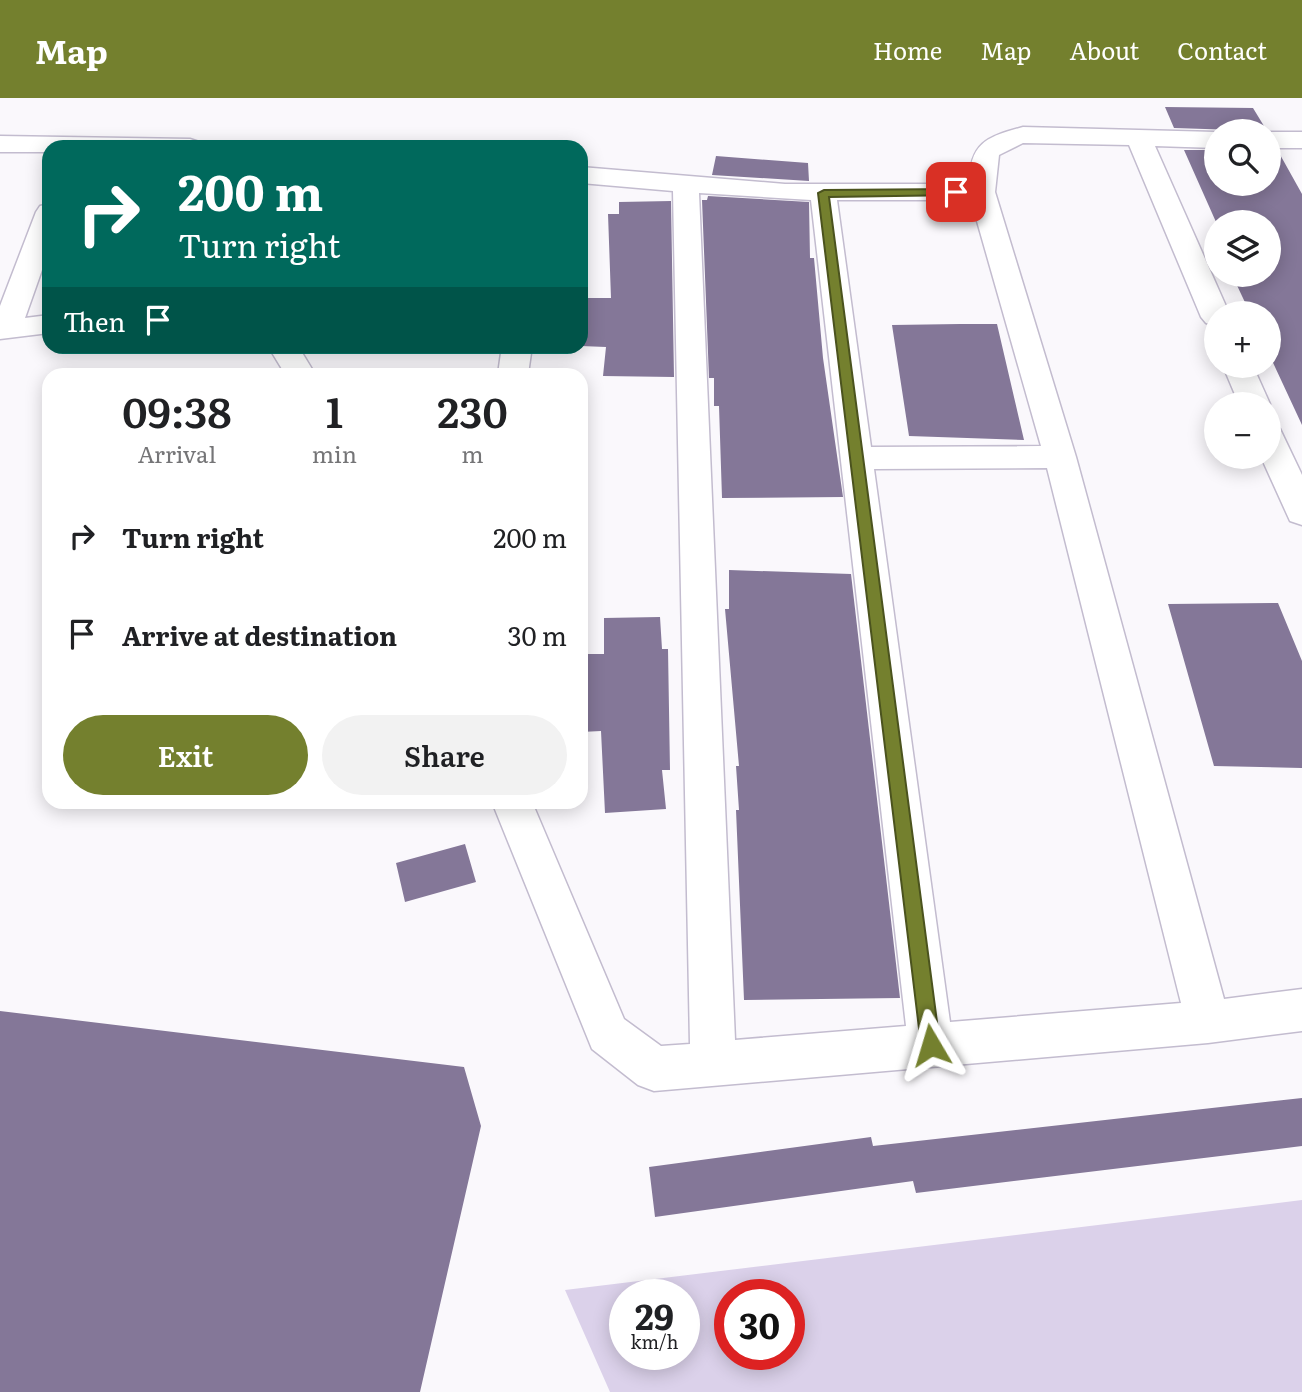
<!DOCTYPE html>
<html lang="en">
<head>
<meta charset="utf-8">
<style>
	body { margin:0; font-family:Literata,serif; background:#f2f2f2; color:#202124; height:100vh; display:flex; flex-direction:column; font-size:26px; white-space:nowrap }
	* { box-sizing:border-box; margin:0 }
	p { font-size:23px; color:#757577 }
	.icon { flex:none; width:38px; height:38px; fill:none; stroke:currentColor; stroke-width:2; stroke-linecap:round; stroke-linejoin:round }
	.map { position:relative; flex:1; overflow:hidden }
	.panel { position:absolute; left:42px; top:270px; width:546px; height:441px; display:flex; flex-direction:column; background:#fff; border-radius:21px; box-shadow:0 4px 18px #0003 }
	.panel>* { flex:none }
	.hud { position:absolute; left:42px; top:42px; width:546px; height:214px; border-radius:21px; box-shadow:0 4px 18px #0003; background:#00695c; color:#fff; overflow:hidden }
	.tools { position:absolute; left:1204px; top:21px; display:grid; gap:14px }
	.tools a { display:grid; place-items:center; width:77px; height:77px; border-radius:50%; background:#fff; box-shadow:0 4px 18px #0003; font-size:35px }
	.speed { position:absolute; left:609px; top:1181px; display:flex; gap:14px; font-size:35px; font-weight:700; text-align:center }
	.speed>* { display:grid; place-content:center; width:91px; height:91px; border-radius:50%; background:#fff; box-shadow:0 4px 18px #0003; line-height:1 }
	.speed small { font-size:18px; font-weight:400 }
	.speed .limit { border:10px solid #d22; background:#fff; color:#111 }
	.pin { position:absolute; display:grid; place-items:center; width:60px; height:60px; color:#fff; margin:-30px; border-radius:14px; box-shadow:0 4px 10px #0006 }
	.me { position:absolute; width:77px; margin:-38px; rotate:353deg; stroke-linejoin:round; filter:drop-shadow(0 0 5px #0008) }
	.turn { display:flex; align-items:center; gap:24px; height:147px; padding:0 21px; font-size:32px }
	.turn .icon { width:91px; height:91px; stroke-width:2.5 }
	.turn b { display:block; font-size:49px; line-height:60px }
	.then { display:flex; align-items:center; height:66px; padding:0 21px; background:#0003; gap:14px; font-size:26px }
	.eta { display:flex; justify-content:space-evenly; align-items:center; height:119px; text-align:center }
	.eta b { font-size:42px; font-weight:600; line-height:49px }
	.button { display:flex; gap:14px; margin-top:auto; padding:14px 21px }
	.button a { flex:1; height:80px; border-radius:42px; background:#74802e; color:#fff; font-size:28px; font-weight:600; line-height:80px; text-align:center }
	.button a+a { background:#f2f2f2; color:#202124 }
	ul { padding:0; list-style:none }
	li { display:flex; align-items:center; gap:21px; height:98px; padding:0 21px }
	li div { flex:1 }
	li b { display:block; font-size:26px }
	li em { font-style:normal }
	header { display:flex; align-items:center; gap:42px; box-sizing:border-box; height:98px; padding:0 35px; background:#74802e; color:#fff }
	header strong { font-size:33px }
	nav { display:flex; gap:38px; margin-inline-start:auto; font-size:24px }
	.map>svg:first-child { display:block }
</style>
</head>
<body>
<header>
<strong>Map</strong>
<nav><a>Home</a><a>Map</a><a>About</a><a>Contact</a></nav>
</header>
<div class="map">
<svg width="1302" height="1294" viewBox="0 0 1302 1294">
	<rect width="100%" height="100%" fill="#faf8fc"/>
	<path fill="#dbd1ea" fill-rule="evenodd" d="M1302,1102V1294H610L565,1192ZM684,1197V1256H625V1197ZM789,1197V1256H730V1197Z"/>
	<path fill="#847798" d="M1165,9L1253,10L1267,33L1174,30Z
		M1184,52H1216V86H1269V53H1278L1302,96V327L1269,256V215H1250L1234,181H1242L1240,177H1269V124H1216Z
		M716,58L808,65L809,83L712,77Z
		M708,98L809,104L810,160H814L823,260L843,399L722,400L719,308H714V280H709L702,102H707Z
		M671,103L674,279L603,278L606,249L581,248V200H611L608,116H619V104Z
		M960,226H997L1024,342L909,338L892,227Z
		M729,472L851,476L900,900L744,902L736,712H739L736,668H739L725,511H729Z
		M1278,505L1302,563V670L1214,668L1168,506Z
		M660,519L662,551H668L670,672H662L666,711L605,715L601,633L581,634V556H604V520Z
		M465,746L476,784L405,804L396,765Z
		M0,913L464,969L481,1028L420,1294H0Z
		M1302,1000V1048L916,1095L913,1083L655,1119L649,1069L871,1039L873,1048Z"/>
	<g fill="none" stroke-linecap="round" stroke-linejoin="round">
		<defs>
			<path id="minor" d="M1023,29L1216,34V50L1155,48L1229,215H1216V228L1206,225L1201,219L1129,47L1023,45L999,57L995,94L1076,359L1224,901L1302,891V933L1208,945L654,993L638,987L592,951L492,704H532L624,921L661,948L690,946L673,93L581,85V69L785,86H969C970,45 986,39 1023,29ZM699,95L811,102L906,928L735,942ZM837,102H971L1041,348L871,349ZM1047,370L1181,905L950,924L874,371Z
				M1269,34H1302V50H1269Z
				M0,38L190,41L199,44L203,49H49V54H0Z
				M49,106V152L25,220L49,217V235L0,241V208L36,114L40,108Z
				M268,248H298L315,276H285Z
				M502,248H532L528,276H498Z
				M1223,268H1253L1270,306L1269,307L1239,306Z
				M1269,328L1280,331L1302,377V427L1290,423L1261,359H1269Z"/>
		</defs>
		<use href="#minor" stroke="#c3bccf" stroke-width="3"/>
		<use href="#minor" fill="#fff" fill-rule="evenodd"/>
	</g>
	<path fill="#74802e" stroke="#4b531e" stroke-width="2" d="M956,91L960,92V97L829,99L940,947L937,953L931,956L924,953L921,947L818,95L824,92Z"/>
</svg>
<div class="tools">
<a><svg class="icon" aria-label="search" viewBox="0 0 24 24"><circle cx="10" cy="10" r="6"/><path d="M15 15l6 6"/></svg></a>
<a><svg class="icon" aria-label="layers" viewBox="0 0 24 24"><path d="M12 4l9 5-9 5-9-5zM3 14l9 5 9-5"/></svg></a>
<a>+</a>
<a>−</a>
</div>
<div class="speed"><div>29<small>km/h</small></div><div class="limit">30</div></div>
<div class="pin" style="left:956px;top:94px;background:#d93025"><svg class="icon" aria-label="arrive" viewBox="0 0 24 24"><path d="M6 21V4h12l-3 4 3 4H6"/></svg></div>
<svg class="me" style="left:931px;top:947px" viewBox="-20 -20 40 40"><path d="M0-17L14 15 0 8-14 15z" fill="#74802e" stroke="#fff" stroke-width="4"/></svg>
<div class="hud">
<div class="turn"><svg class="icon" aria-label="right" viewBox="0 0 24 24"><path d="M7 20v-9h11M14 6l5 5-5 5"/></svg><div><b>200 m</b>Turn right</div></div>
<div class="then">Then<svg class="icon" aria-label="arrive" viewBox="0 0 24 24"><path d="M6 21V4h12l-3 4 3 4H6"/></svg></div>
</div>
<section class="panel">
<div class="eta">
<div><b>09:38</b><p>Arrival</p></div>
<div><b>1</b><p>min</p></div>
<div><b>230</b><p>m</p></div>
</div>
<ul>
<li><svg class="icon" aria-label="right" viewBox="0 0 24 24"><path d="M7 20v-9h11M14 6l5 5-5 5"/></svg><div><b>Turn right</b></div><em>200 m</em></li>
<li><svg class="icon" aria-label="arrive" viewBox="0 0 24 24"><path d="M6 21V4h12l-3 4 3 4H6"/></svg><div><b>Arrive at destination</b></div><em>30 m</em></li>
</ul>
<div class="button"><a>Exit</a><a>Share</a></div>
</section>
</div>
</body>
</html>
